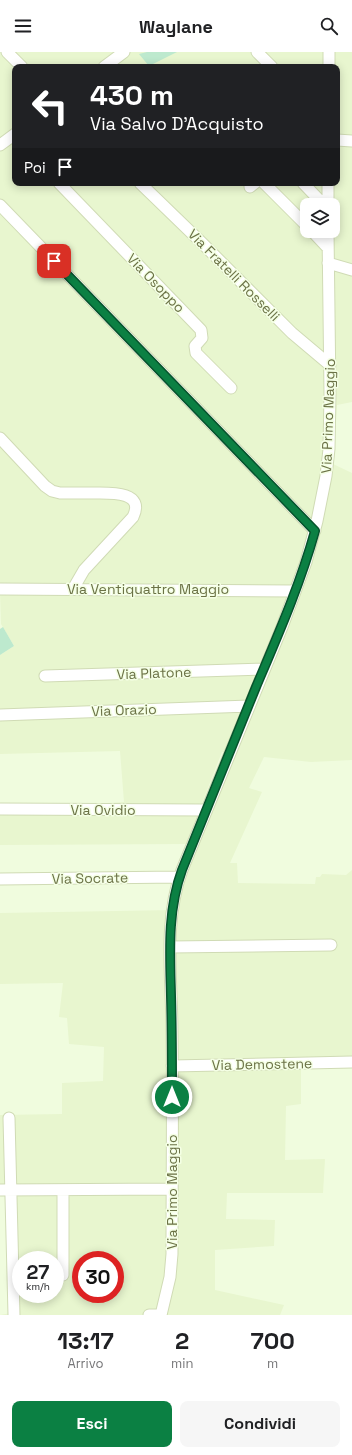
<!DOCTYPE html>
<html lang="it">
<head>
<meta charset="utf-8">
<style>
	body { margin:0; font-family:"Space Grotesk",sans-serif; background:#f6f6f6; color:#202124; height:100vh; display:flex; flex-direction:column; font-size:15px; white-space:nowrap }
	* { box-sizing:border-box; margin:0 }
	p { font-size:13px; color:#757577 }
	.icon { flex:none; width:22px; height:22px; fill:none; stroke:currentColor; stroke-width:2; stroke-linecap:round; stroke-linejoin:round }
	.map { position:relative; height:1263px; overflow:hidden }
	.panel { display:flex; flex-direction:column; background:#fff; flex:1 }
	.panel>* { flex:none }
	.top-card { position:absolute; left:12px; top:12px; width:328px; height:122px; border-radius:8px; box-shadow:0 2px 10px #0003; background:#202124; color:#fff; overflow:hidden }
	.controls { position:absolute; left:300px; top:146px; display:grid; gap:8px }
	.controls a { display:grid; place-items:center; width:40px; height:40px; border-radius:8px; background:#fff; box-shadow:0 2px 10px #0003; font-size:20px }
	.speed { position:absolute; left:12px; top:1199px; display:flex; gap:8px; font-size:20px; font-weight:700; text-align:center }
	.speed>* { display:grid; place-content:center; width:52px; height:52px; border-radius:50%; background:#fff; box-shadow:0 2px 10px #0003; line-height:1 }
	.speed small { font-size:10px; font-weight:400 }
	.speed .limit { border:6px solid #d22; background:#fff; color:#111 }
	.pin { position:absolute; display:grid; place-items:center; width:34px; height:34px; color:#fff; margin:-17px; border-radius:8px; box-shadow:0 2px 6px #0006 }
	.me { position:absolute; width:44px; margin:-22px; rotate:0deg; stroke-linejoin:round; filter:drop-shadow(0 0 3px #0008) }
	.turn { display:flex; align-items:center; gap:14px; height:84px; padding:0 12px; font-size:18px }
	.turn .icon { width:52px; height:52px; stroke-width:2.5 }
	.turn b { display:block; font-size:28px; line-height:34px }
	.then { display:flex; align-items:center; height:38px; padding:0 12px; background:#0003; gap:8px; font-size:15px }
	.eta { display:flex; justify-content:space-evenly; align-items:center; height:68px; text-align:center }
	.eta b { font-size:24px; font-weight:800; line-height:28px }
	.button { display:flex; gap:8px; margin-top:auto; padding:8px 12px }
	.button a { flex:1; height:46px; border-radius:8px; background:#0b8043; color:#fff; font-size:16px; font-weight:800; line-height:46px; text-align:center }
	.button a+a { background:#f6f6f6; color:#202124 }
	header { display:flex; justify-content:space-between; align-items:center; height:52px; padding:0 12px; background:#fff; font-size:18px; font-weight:800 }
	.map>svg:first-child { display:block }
</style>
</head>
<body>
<header><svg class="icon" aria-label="menu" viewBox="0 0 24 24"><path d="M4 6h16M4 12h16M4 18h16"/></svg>Waylane<svg class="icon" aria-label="search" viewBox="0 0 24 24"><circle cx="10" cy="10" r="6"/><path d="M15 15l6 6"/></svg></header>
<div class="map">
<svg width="352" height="1263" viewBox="0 0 352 1263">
	<rect width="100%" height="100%" fill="#f0fcde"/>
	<path fill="#e8f6cf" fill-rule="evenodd" d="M0,0H352V350L337,353L333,412L352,421V708L311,710L264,705L249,736L262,740L230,811H237L238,831L315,832L316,825H320L322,822L346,823L352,818V1014L301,1017V1052L286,1054L285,1108L325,1107L323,1141H227L226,1167L275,1168L274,1194L215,1198V1238L284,1253L280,1263H0L11,1261L6,1144H0V1063L62,1062V1031L103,1029L104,995L69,992L67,966L59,965L63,931L0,932V861L174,858L177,843L233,701L222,700L186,792L0,793V752H91L124,750L120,699L0,702V603L14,594L1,572L0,541ZM15,15H337V131H15ZM307,153H333V179H307ZM21,1208H55V1242H21ZM81,1208H115V1242H81Z"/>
	<path fill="#bde9ce" d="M147,0H177L149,14L139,2Z
		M3,575L14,594L0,603V577Z"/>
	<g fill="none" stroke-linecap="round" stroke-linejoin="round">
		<defs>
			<path id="minor" d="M7,0L22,15
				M257,0L272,15
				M104,15L124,0
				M329,15V0
				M337,88L352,89
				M0,93L15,82
				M59,131L201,278L202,286L195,294L196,301L231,336
				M140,131L203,192L292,281L330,313
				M264,131L307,174
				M303,131L324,153
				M250,135L255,131
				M0,153L315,479
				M328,153V131
				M312,179L328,196
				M328,211L352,218
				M0,386L45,434L52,439L60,441C71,441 81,441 92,441C107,441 146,438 133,465L84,518L73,537
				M0,537L295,539
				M45,624L264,617
				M0,663L249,654
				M0,757L206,758
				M0,827L179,825
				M170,895L331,893
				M172,1014L352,1010
				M9,1066L14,1263
				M0,1138L172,1137
				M63,1223V1138
				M149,1263H161
				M161,1263L170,1225L172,1202C172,1128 173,1054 172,981C172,926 163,870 182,818L282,575L306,510L317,469L326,424L329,397L330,342L328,179"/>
		</defs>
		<use href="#minor" stroke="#d0dbb5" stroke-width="13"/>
		<use href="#minor" stroke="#fff" stroke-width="11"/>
	</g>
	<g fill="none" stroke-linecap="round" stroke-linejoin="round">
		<defs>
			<path id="route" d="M54,209L315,479C300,533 278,583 256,635C231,696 207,757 182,818C167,859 170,902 171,944C172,978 172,1011 172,1045"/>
		</defs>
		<use href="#route" stroke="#07532c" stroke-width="10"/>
		<use href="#route" stroke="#0b8043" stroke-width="7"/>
	</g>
	<g text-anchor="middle" stroke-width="3" stroke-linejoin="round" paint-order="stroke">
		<g font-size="14" fill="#6b7246" stroke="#f4ffe4">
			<text transform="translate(234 223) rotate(45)" y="5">Via Fratelli Rosselli</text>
			<text transform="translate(156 231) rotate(46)" y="5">Via Osoppo</text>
			<text transform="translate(328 364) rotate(-88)" y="5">Via Primo Maggio</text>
			<text x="148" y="542">Via Ventiquattro Maggio</text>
			<text transform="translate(154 621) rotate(-2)" y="5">Via Platone</text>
			<text transform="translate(124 658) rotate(-2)" y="5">Via Orazio</text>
			<text x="103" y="763">Via Ovidio</text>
			<text transform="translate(90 826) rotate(-1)" y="5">Via Socrate</text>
			<text transform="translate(262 1012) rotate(-1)" y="5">Via Demostene</text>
			<text transform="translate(172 1140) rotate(-90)" y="5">Via Primo Maggio</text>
		</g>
	</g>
</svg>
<div class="controls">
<a><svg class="icon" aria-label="layers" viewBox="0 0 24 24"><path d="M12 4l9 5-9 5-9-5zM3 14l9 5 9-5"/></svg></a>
</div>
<div class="speed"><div>27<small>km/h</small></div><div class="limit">30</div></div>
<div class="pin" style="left:54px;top:209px;background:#d93025"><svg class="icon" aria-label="arrive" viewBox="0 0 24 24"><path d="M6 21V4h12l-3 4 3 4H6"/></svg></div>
<svg class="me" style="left:172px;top:1045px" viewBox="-20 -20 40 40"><circle r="17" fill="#0b8043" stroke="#fff" stroke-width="3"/><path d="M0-11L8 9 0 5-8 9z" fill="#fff"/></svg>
<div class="top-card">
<div class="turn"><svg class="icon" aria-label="left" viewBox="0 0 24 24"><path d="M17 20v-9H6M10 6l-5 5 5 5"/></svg><div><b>430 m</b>Via Salvo D'Acquisto</div></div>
<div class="then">Poi<svg class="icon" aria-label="arrive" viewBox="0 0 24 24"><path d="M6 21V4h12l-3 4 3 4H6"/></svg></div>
</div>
</div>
<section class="panel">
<div class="eta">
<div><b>13:17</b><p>Arrivo</p></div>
<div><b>2</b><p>min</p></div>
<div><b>700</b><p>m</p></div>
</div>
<div class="button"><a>Esci</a><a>Condividi</a></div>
</section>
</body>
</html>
